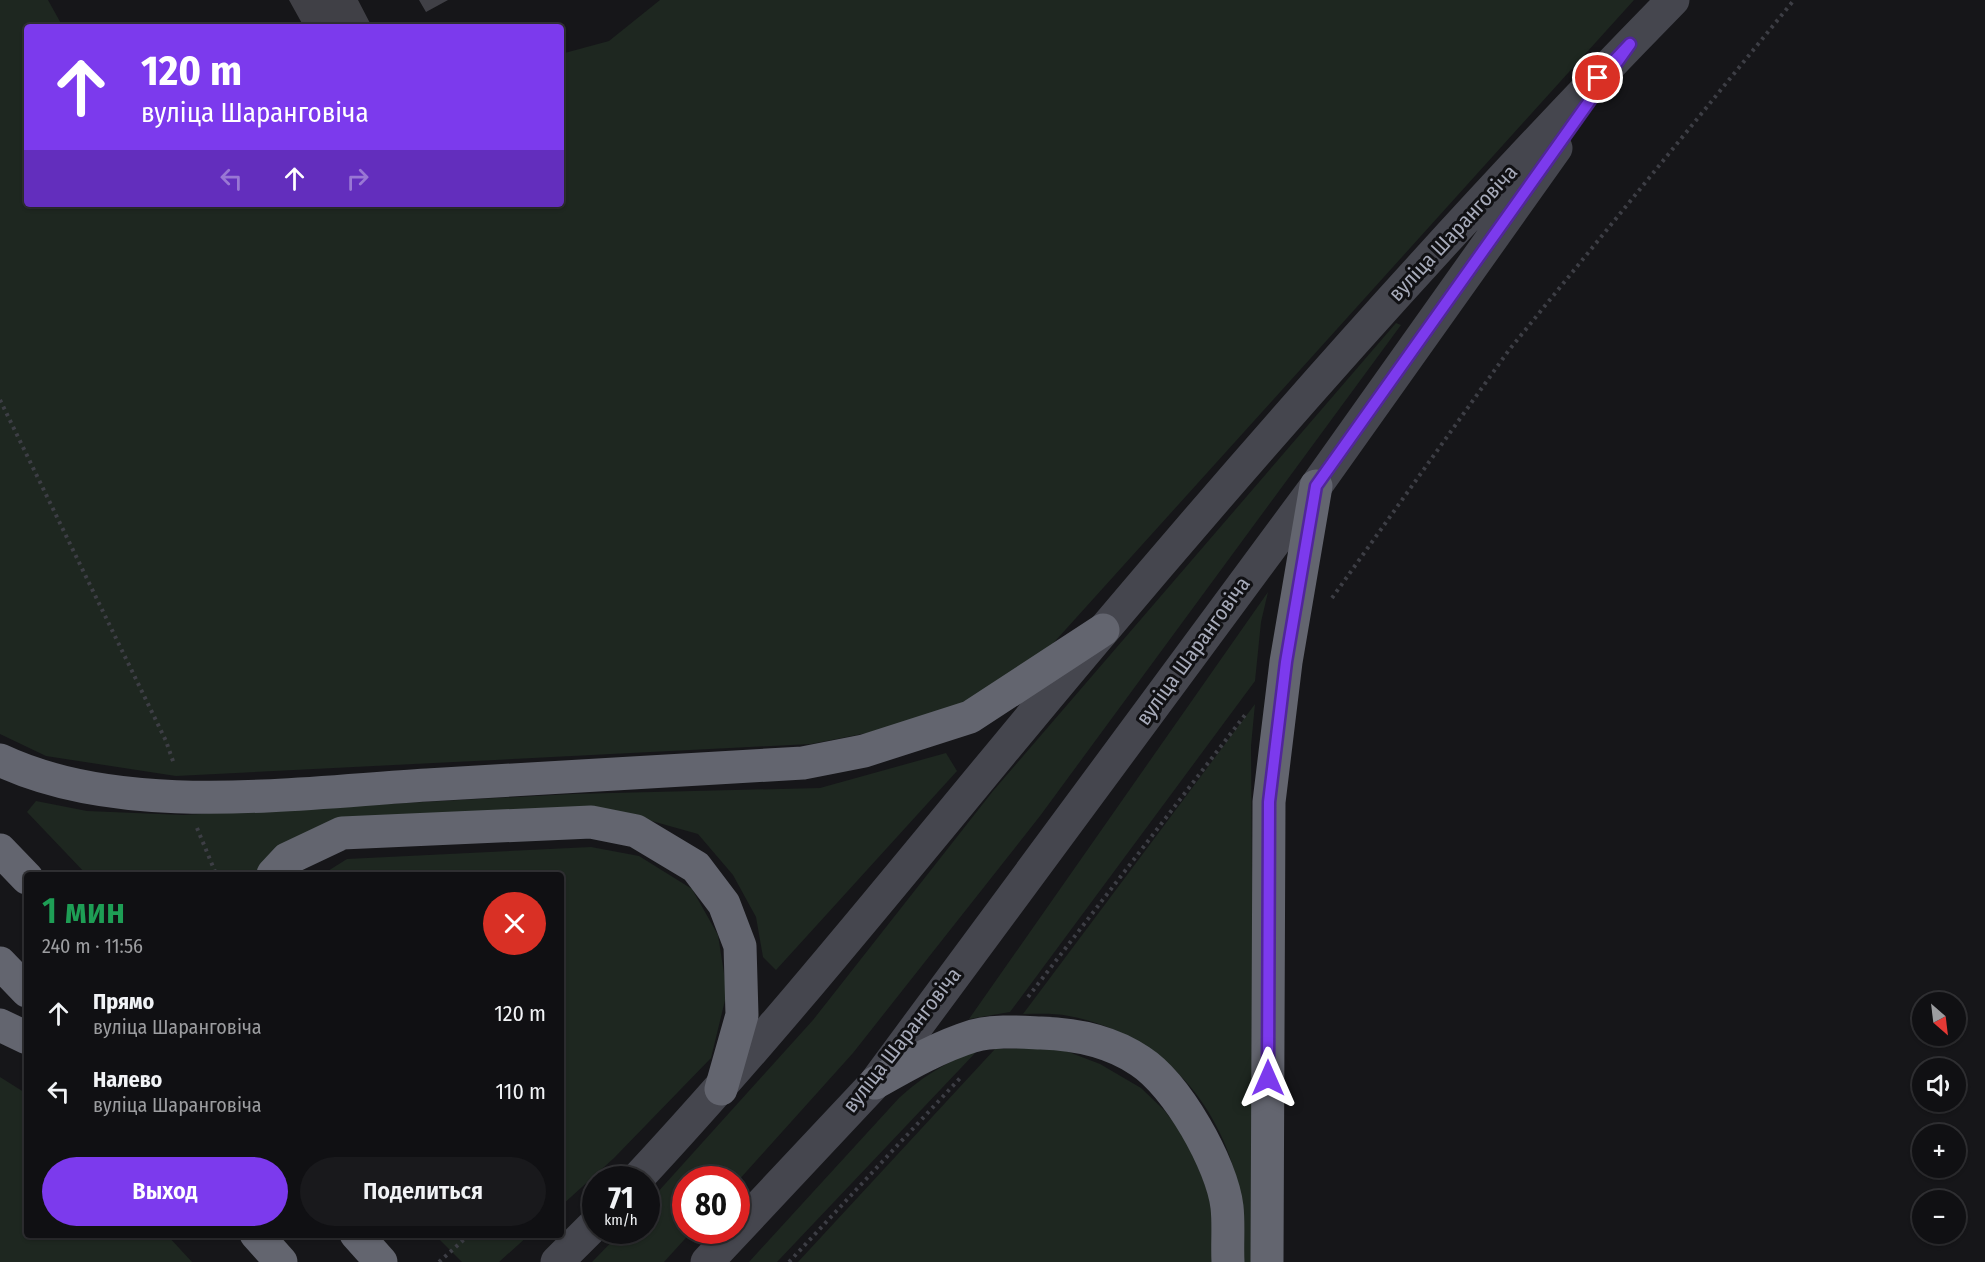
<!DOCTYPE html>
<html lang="ru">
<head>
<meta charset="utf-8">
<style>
	body { margin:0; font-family:"Fira Sans Condensed",sans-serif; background:#19191c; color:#f1f3f6; height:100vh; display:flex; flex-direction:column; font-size:22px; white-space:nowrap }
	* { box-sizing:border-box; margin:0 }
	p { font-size:20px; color:#9c9da0 }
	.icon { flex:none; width:33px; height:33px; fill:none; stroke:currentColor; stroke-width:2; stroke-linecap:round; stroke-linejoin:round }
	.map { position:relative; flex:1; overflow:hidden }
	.panel { position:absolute; left:24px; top:872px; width:540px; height:366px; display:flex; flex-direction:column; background:#101013; border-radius:6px; box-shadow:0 2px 4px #0004,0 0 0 2px #303033 }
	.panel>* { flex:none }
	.banner { position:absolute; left:24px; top:24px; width:540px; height:183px; border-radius:6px; box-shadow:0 2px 4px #0004,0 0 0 2px #303033; background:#7c3aed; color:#fff; overflow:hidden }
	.needle { width:39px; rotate:152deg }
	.fabs { position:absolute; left:1912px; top:992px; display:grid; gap:12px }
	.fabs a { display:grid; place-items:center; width:54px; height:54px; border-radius:50%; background:#101013; box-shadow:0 2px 4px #0004,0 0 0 2px #303033; font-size:30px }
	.speed { position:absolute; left:582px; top:1166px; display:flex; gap:12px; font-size:30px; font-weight:700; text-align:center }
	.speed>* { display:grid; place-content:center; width:78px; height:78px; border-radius:50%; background:#101013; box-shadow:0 2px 4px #0004,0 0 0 2px #303033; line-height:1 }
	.speed small { font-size:15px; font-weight:400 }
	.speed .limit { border:9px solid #d22; background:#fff; color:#111 }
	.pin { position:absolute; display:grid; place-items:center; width:51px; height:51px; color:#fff; margin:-26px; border:3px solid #fff; border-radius:50%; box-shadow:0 2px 6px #0007 }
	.me { position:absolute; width:66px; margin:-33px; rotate:0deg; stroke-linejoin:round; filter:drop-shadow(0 0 4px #0008) }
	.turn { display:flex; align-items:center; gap:21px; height:126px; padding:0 18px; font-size:27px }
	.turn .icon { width:78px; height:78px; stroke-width:2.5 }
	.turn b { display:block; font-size:42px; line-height:51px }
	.lanes { display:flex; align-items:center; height:57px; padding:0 18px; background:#0003; justify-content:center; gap:30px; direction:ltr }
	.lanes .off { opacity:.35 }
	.round { display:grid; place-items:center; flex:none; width:63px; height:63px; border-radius:32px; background:#19191c }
	.overview { display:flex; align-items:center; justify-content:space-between; height:102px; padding:0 18px }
	h1 { font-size:36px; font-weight:600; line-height:45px; color:#1e9e55 }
	.action { display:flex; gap:12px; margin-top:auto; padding:12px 18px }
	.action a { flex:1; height:69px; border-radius:36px; background:#7c3aed; color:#fff; font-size:24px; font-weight:600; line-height:69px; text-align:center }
	.action a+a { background:#19191c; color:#f1f3f6 }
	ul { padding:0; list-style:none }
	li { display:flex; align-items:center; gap:18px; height:78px; padding:0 18px }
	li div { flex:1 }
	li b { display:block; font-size:22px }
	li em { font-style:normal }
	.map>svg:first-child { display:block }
</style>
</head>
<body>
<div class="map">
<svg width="1985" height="1262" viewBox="0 0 1985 1262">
	<rect width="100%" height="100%" fill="#161619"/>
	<path fill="#1e2720" d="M0,0H48L63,27H27V204H561V54L609,41L660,0H1634L1048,649L979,695L918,723L811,744L176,776L46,756L0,734Z
		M1396,323L1401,325L1040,816L853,1053L737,1182L736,1179H686V1230H693L664,1262H592L623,1230H646L647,1204L813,1020L993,791Z
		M1268,592L1261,622L1255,681L1010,1012L969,1019Z
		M1255,704L1251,746L1255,1262H1241C1241,1241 1244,1218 1241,1198C1224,1106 1163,1034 1069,1016C1054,1013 1038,1014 1023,1014Z
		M946,753L957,771L776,970L763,957L756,917L733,875L698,834L616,811L277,852L256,874H86L27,812L36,801L87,811L183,815L572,794L820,788Z
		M591,847L639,856L692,889L718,935L727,992L711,1058L614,1158L561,1206V874H323L347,859Z
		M1027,1048L1066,1051L1100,1064L1141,1088L1164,1110L1191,1145L1213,1208L1214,1262H798L995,1049Z
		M978,1050L777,1262H749L899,1098C926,1074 945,1063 978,1050Z
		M0,1077L27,1094V1234L167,1235L192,1262H0Z
		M435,1235H529L499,1262H462Z"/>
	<path fill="#404046" d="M289,0H358L372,27H304Z
		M419,0H448L426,12Z"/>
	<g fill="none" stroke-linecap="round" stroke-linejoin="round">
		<path stroke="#3d3e45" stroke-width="4" stroke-dasharray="3 4.5" stroke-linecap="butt" d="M0,400L166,741L174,764
			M1332,598L1509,350L1794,0
			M197,828L216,874
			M1028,997L1245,715
			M439,1262L470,1234
			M789,1262L962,1076"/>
		<path stroke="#45464e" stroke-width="33" d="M637,1179C800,1004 947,815 1102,632C1285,415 1474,203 1673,0
			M557,1262L596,1223
			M707,1262L875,1083L1316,486L1556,148"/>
		<path stroke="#63656f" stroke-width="33" d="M0,760C123,818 294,793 427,785C552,778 678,770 803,763L864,751L970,717L1103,630
			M0,850L27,878
			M273,874L287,859L342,833L591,822L636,831L696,867L724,904L740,946L742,1015L721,1089
			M0,963L27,991
			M0,1025L27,1038
			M875,1083C907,1065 938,1047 973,1036C995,1030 1019,1032 1041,1033C1075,1034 1112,1042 1140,1061C1177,1085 1222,1164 1227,1207C1229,1225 1227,1244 1228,1262
			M256,1234L281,1262
			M356,1234L381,1262
			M1267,1262L1269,802L1286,662L1316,486"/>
	</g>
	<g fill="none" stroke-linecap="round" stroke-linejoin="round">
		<defs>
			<path id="route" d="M1268,1078L1269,802L1286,662L1316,486L1630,44L1598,78"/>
		</defs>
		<use href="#route" stroke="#51269a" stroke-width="15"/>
		<use href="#route" stroke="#7c3aed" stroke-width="10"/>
	</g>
	<g text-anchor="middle" stroke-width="6" stroke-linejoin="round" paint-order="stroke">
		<g font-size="21" fill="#a7abba" stroke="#111114">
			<text transform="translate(1453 233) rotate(-47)" y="7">вуліца Шаранговіча</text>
			<text transform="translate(1193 651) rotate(-54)" y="7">вуліца Шаранговіча</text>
			<text transform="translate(902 1040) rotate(-52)" y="7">вуліца Шаранговіча</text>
		</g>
	</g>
</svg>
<div class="fabs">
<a><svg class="needle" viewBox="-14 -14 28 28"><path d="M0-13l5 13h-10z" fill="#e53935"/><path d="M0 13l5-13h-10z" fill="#9c9da0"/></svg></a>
<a><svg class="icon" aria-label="sound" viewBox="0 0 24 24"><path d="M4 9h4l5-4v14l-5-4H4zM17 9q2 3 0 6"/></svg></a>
<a>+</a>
<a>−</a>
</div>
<div class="speed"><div>71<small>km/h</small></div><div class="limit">80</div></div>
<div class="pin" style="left:1598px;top:78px;background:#d93025"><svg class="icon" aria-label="arrive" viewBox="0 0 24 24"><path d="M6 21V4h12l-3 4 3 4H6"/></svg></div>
<svg class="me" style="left:1268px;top:1078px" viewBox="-20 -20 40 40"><path d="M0-17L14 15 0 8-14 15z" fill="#7c3aed" stroke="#fff" stroke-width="4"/></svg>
<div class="banner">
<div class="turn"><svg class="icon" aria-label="ahead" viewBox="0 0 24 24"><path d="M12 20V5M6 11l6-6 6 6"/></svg><div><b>120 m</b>вуліца Шаранговіча</div></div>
<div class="lanes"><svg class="icon off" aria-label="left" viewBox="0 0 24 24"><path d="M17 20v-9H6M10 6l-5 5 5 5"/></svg><svg class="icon" aria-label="ahead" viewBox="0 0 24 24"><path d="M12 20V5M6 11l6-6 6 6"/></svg><svg class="icon off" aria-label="right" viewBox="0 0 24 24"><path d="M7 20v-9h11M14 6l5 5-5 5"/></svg></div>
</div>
<section class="panel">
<div class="overview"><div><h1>1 мин</h1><p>240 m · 11:56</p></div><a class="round" style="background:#d93025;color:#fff"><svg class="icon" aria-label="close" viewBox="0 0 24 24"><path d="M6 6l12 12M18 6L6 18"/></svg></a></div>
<ul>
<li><svg class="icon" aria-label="ahead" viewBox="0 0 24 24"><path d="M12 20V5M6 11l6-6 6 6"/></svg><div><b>Прямо</b><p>вуліца Шаранговіча</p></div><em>120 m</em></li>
<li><svg class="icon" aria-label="left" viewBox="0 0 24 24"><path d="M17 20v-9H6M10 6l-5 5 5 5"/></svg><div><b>Налево</b><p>вуліца Шаранговіча</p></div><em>110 m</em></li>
</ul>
<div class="action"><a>Выход</a><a>Поделиться</a></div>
</section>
</div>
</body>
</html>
